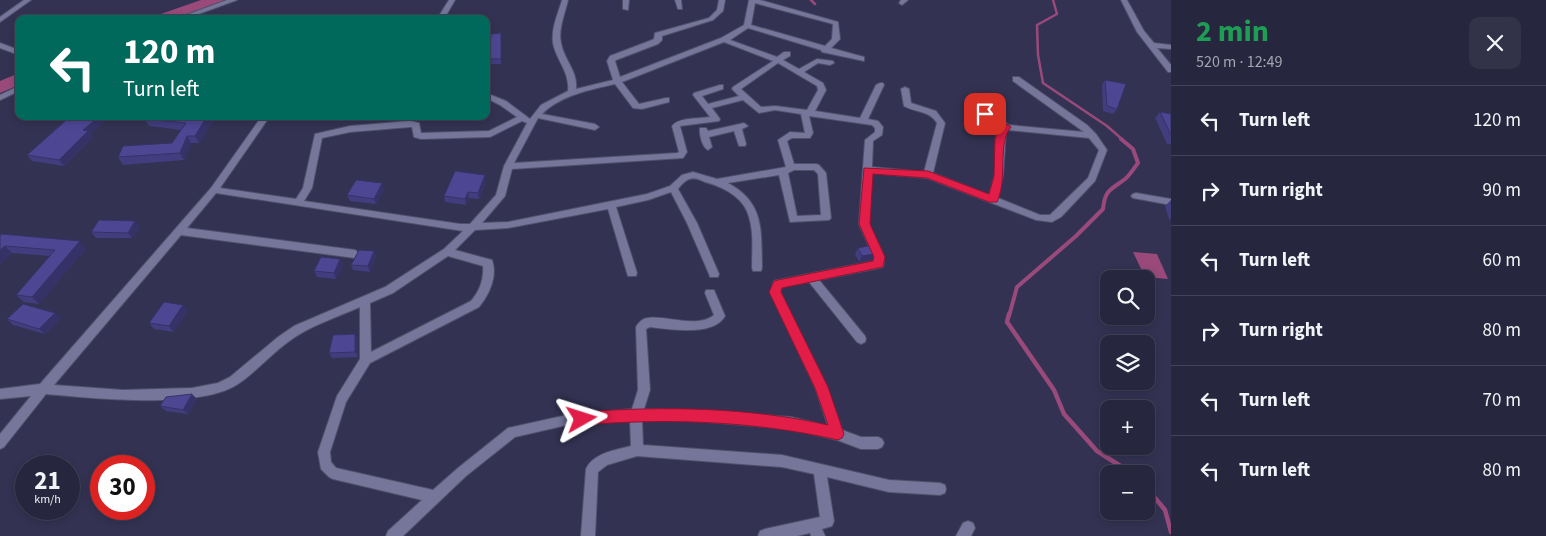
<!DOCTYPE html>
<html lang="en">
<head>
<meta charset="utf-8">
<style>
	body { margin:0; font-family:"Source Sans 3",sans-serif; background:#323249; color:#f1f3f6; height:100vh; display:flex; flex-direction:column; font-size:19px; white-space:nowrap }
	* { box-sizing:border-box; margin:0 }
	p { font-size:16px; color:#a4a5b0 }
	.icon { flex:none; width:28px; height:28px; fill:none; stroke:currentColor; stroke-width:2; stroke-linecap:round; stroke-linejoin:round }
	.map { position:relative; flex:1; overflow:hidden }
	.sheet { display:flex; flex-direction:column; background:#26263e; width:375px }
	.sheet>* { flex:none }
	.guide { position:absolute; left:15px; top:15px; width:475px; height:105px; border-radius:10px; box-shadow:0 2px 8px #0003,0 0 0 1px #424358; background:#00695c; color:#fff; overflow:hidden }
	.fabs { position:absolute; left:1100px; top:270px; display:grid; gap:10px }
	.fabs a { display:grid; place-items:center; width:55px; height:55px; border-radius:10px; background:#26263e; box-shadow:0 2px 8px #0003,0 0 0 1px #424358; font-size:25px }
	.speed { position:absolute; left:15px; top:455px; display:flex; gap:10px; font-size:25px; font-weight:700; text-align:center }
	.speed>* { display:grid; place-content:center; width:65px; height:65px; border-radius:50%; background:#26263e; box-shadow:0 2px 8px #0003,0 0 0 1px #424358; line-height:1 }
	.speed small { font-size:12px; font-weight:400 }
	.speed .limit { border:8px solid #d22; background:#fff; color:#111 }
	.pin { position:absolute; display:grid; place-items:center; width:42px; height:42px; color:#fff; margin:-21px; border-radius:10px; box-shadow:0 2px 8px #0006 }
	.me { position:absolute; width:55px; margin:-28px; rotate:84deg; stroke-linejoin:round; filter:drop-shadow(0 0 4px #0008) }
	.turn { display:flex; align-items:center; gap:18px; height:105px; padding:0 25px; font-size:22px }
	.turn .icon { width:65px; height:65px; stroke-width:2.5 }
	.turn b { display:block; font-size:35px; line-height:42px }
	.round { display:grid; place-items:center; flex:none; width:52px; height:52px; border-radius:10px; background:#323249 }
	.overview { display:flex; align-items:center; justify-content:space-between; height:85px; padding:0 25px }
	h1 { font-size:30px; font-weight:700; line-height:38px; color:#1e9e55 }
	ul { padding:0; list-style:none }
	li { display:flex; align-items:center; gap:15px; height:70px; padding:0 25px; border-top:1px solid #424358 }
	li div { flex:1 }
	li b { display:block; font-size:19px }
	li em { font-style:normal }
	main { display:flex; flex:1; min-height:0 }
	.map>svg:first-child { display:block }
</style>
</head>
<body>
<main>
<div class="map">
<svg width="1171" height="536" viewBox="0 0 1171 536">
	<rect width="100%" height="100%" fill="#333252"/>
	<path fill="#994a7b" d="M1133,252L1157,254L1168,279L1145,277Z"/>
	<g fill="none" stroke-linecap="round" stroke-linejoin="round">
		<path stroke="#994a7b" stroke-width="2.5" d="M811,0L815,4
			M1053,0L1057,14L1037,25L1038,55L1043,83L1107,126L1123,140"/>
		<path stroke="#994a7b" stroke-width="4" d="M1009,316L1017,287L1076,236L1103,209C1105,189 1111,190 1125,179C1130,175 1134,168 1138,163L1133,149L1121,139"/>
		<path stroke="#994a7b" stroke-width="4.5" d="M1009,314L1007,322L1054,390L1064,414L1097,451L1133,474
			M1146,487L1165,510L1171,532"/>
		<path fill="#994a7b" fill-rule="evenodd" d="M201,0H224L221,3L176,19H152L155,16Z
			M19,73V85L0,93V81Z"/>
		<defs>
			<path id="minor" d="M24,0H31L0,22V17Z
				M227,0H237L185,19H175Z
				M449,0H455L444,19H437Z
				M562,0H568C565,14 558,29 561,43C564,60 578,71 576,89L613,80L607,61L610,56L652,40L654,39L655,33L709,18L717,10L719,0H725L723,11L713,20L662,36V40L658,44L616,60L615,61L620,77L721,38L744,25L749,0H760L838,22L840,39L831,48L864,57V61L822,52L821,50L748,28L730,40L777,57L784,52H790V56L783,60L799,69L817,59L833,61L834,63L830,65L818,63L804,72L823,83L826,90L815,111L860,118L876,85L880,83H883L884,85L868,119L878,121L883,127L882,135L873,141L872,167L924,172L937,123C929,110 916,113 904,106L901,89L905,87L909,89L911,103L936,111L945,123L933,173L989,195L995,175L998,130L1001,127L989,118L973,114V110L995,114L1009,125L1084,132L1013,81V77H1019L1087,125L1096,134L1107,150L1095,181L1061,217L1052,222L1036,220L927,178L872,173C871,185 866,216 870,226C873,239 888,253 883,267L879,268L819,280L865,336L866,339L865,342L861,344L857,342L809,282L782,287L780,292L827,387L842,430L861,437H878L882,439L884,443L882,447L878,449H861L837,440L791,429L685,420H642L643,445L782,455L889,480L940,483L945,485L946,489L945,493L940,495L889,492L827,477L834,521L832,526L822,529L825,536H811L810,533L797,536H758L760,531L765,529L820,517L814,474L782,467L637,456L607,465L598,472L595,536H581L586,469C593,453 616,450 631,446L630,420L567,425L515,437L466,476L403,536H386L388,531L422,500L333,479L329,477L321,469L318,452L337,396L360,359V307C335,318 309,326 288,342C270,355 256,372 238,384C200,410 92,398 46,394L4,447L0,449V434L31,396L0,399V389L40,384L211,188L262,116H270L220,188L296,199L303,188L315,134L350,126L410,121L419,123L421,133L489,131L517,117L500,105L486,98V93L506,101L530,119L541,105L568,91C570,72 556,60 553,43C551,28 558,14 562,0ZM755,3L833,24L832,39L825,46L751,25ZM724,42L773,61L733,87L732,89L739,96L708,104L702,96L723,89V85H720L694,93L693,95L710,117C699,119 679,117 672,126L679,152L677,153L514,163L538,118L595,130L599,127L595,124L542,114C561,95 590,90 615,84L633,108L642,109L669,102V98H666L639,104L622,82ZM778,63L817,86L818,90L807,110L775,106L761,107L741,89ZM743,100L759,113L775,110L801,114L805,133L790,132L778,140L786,167L717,179L693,172L682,175L670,186L647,194L508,222L482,223L505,196L512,169L683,158L687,152L680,126L719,121L720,119L712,108ZM809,116L872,125L875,128V132L865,140L859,224L874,257V261L778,280L774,281L770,292L815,387L828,426L791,417L685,410L644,409L650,390L646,329L650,327C669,329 713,337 725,316L714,290H706L705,293L714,315C697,329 667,315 648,318C643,318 638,323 636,327L638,390L632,409L567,415L508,428L458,468L433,490L336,468L331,462L330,452L346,402L370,363L479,307C489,295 498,276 492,260L455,250L475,230L508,228L608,209L627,273L628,276H636L637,273L616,207L648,200L671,192L687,223L709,274L710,277H718L719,274L697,223L678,189C681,185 685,180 690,179C695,177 700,180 705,182C723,187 744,197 749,217C754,233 752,251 752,268L753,271H761L762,268C761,231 765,203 728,183L779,175L790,222L829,220L831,218L826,173L819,165L816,164H794L787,141L792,138H810L813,133ZM522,121L527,123L504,166L496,195L470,224H460L304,201L312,188L322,138L350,132L410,127H412L414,137L421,139L490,137ZM1008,130L1089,138L1099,150L1088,178L1050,215H1040L998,198L1003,175L1006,131ZM794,170H814L818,174L821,215L797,216L788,173ZM216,193L463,231L444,249L385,287L294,326L278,337L230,377L218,383L192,388L123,390L54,385L181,235L355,258L360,254L355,250L187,228ZM448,256L483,266C484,279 480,291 471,301L371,352L370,303L393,293Z
				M623,0H629L628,10L623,9Z
				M675,0H681L682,9H678Z
				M901,0H908L902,5L899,3Z
				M1121,0H1127L1144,31L1154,43L1171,45V49L1157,48L1171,65V72H1168L1137,32Z
				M0,43L19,50V55L0,48Z
				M19,86V91L0,100V95Z
				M744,123L748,126L742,129L746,144L745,146H739L734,131L709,137L712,147L708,150C702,147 699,134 700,128H706L708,131Z
				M1136,193L1171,199V205L1133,198L1131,196L1133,194Z
				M968,521L973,523L975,528L971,536H956L963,523Z"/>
		</defs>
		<use href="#minor" stroke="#51506b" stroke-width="2"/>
		<use href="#minor" fill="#76769b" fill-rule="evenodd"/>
	</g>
	<path fill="#423d7e" d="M501,33V64H489L488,59Z
		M1105,80L1117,109L1113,114L1103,111L1102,85Z
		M1160,112L1171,114V144H1167L1155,118Z
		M147,116H210L213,121L199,143H191L184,160L123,165L118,157L172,143L181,130L149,126L144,119Z
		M90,134L93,137L64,166L32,161L27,155Z
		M486,181L479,199L469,198L466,205L445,202L444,196Z
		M384,189L376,204L350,201L347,195Z
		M1171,200V220L1169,219L1165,206Z
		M140,227L132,238H96L91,232Z
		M0,236L86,248L39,304L24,302L16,295L50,256L12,253L0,264Z
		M858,248L872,259L859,262L855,254Z
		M374,251L376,257L370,272L353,270L351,265Z
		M340,259L343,265L336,279L317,277L314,271Z
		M188,310L173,332L154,329L149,323Z
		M61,318L45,334L13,325L7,319Z
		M358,339V357L332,358L329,353Z
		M197,399L188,414L166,411L160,406Z"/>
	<path fill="#363267" d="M100,116H111L90,134L93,137L64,166L59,160L83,130Z
		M207,116H210L213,121L199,143L195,136Z
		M187,136L191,143L184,160L180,153Z
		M485,175L486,181L479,199L478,193Z
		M382,183L384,189L376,204L374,199Z
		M468,192L469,198L466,205L465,199Z
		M135,221L140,227L132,238L128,233Z
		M80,241L86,248L39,304L32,297Z
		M5,246L12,253L0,264V250Z
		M374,251L376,257L370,272L368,266Z
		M875,254L872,259L859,262L862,256Z
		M340,259L343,265L336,279L334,273Z
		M183,305L188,310L173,332L169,326Z
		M55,313L61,318L45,334L39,329Z
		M355,334L358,339V357L355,352Z
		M192,394L197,399L188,414L183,410Z"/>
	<path fill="#4d4793" stroke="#363267" d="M501,33V59H488L491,34Z
		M1105,80L1126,84L1117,109L1107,106Z
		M1160,112L1171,114V135Z
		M71,116H100L83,130L88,131L59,160L27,155Z
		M147,116H207L195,136H187L180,153L118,157L123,146L172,143L186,123L144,119Z
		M455,171L485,175L478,193L468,192L465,199L444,196Z
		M356,180L382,183L374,199L347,195Z
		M99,220L135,221L128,233L91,232Z
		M1,234L80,241L32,297L16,295L55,250L5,246L0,250V236Z
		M872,245L875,254L862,256L858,248Z
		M359,250L374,251L368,266L351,265Z
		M321,257L340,259L334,273L314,271Z
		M164,302L183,305L169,326L149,323Z
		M23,304L55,313L39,329L7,319Z
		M355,334V352L329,353L333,335Z
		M192,394L183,410L160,406L166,397Z"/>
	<path fill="#e11d48" stroke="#92132f" d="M982,112H989L1011,127C997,143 1008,179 997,202H989L927,178L873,174L870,224L885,257L883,267L782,288L781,292L828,387L844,434L842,438L838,440C754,421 667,418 582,425L577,423L575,419L577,414L582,412C663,406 748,407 828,425L815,388L769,292L774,281L778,280L873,261L874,257L859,224L864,168L928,171L989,194L994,176L995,138L1000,127L982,116Z"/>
</svg>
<div class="fabs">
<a><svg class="icon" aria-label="search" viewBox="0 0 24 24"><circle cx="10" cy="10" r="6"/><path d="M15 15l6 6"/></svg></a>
<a><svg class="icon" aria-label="layers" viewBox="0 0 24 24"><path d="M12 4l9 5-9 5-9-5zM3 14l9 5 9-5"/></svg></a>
<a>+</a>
<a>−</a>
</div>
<div class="speed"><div>21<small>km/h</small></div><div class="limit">30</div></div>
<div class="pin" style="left:985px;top:114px;background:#d93025"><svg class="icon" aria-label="arrive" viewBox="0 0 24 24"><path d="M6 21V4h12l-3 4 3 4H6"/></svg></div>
<svg class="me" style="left:582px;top:419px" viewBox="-20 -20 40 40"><path d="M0-17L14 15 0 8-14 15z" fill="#e11d48" stroke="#fff" stroke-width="4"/></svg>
<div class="guide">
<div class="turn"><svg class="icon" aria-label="left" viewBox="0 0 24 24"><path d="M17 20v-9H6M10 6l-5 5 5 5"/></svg><div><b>120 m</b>Turn left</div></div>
</div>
</div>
<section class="sheet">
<div class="overview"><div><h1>2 min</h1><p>520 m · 12:49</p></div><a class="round"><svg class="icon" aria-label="close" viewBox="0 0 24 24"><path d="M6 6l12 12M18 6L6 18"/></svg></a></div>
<ul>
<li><svg class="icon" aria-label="left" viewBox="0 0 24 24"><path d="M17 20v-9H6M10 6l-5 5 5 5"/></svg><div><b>Turn left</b></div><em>120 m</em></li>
<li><svg class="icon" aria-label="right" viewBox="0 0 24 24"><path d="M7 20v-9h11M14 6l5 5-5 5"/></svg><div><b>Turn right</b></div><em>90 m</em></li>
<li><svg class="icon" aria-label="left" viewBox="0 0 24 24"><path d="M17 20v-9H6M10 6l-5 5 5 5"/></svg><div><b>Turn left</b></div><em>60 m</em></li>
<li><svg class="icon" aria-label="right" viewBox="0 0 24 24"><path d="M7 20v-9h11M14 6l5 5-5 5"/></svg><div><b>Turn right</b></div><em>80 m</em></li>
<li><svg class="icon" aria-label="left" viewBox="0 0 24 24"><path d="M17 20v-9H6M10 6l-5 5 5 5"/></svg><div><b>Turn left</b></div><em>70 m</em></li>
<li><svg class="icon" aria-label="left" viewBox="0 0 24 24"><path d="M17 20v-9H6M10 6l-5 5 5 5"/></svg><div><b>Turn left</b></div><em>80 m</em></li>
</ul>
</section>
</main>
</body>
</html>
